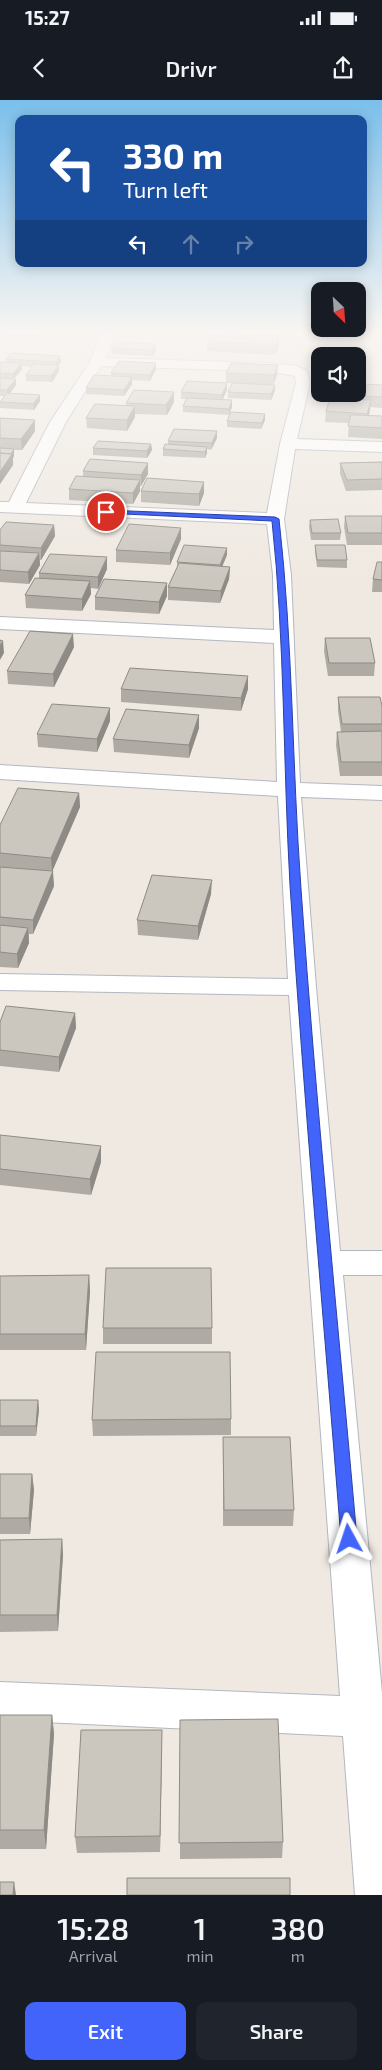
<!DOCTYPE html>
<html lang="en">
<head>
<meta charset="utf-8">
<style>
	body { margin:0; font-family:"Exo 2",sans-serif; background:#20242c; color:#f1f3f6; height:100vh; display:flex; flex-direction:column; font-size:19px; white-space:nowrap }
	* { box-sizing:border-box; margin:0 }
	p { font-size:16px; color:#9ea1a6 }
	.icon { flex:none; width:28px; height:28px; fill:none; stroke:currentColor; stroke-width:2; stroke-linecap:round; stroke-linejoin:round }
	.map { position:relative; height:1795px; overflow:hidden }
	.details { display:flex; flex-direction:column; background:#171b24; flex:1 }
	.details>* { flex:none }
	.hud { position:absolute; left:15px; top:15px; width:352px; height:152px; border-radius:10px; box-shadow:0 2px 12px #0003; background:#1a4fa0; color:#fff; overflow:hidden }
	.needle { width:32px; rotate:155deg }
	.buttons { position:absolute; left:311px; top:182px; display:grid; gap:10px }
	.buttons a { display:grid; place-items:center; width:55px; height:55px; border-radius:10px; background:#171b24; box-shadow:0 2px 12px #0003; font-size:25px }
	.pin { position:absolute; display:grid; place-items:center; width:42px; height:42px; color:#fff; margin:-21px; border:2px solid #fff; border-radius:50%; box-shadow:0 1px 5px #0007 }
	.me { position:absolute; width:55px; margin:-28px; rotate:355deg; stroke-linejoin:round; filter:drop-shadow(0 0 4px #0008) }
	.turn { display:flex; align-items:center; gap:18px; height:105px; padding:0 25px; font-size:22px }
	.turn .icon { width:65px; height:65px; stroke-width:2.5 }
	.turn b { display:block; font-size:35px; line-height:42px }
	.lanes { display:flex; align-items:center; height:48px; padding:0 25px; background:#0003; justify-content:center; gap:25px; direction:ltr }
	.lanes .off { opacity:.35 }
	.eta { display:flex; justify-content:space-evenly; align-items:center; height:85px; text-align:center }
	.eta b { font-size:30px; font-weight:600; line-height:35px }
	.button { display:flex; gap:10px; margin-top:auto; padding:10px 25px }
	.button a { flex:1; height:58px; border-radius:10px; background:#4264fb; color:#fff; font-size:20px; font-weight:600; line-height:58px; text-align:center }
	.button a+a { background:#20242c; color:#f1f3f6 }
	.status { display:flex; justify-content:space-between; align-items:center; height:35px; padding:0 25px; background:#171b24; direction:ltr }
	.status svg { height:14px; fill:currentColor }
	header { display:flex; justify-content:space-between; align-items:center; height:65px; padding:0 25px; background:#171b24; font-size:22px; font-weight:600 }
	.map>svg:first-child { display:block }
</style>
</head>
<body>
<div class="status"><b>15:27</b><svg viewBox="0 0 49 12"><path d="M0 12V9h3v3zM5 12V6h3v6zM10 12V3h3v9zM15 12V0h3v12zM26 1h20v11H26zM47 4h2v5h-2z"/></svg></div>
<header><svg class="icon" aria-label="back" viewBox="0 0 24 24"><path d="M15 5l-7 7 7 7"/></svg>Drivr<svg class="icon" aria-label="share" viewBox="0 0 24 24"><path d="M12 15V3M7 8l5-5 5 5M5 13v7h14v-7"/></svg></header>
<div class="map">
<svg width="382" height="1795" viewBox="0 0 382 1795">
	<rect width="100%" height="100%" fill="#efe9e1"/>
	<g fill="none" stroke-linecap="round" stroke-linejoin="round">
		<defs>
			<path id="minor" d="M102,230H116L106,258L267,263L297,266L307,271L310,283L297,339L382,342V352L295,349L284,419L291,475L300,683L382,686V700L301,697L316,887L340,1151H382V1175H343L382,1593V1795H355L343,1636L0,1620V1582L340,1596L289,895L0,890V874L288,879L278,696L0,679V665L277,682L274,543L0,529V517L274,530L273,475L267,424L0,412V402H9L50,322L90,262ZM101,266L267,271L295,276L296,283L280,344L267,413L26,403L66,322Z"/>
		</defs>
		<use href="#minor" stroke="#b4b7c1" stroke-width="2"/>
		<use href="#minor" fill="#fff" fill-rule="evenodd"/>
	</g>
	<path fill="#afaba4" d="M4,230H41L35,238L5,236Z
		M279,236V246L275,255L207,251V242Z
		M111,248L156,250L153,256L112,254Z
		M60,256L61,262L58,265H59V271L52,282L26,281V275L32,267L22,266V269L14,279L16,285L10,293L40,295V301L34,310L0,308V302L4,296H0V262H6V259Z
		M320,256V271H312V265Z
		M156,263V269L150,281L132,280V284L124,296L86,294V288L111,276V273Z
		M226,273L277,275L273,285H275V291L271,300L228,298V292L232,283H226Z
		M382,285V308L370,307L369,316H382V339L348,337L349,323L325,322L326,311L360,300V296Z
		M227,290L222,300L232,307L229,315L183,312V306L186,299H181V292Z
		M174,302L167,315L135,314V317L127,331L87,328L86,318L126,306V303Z
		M265,314V320L261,329L227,327V321Z
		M0,318L35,320V331L22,350H14V356L13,358V365L0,384Z
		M217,338L211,350L207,349V353L205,358L163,356V349L168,344V341Z
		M151,344L152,350L147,358L93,355V348Z
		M382,362V390L346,391L340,374V363Z
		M148,363V374L141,386H140V391L133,404L69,400V389L83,376V371Z
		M141,391L204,393L199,406L141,402Z
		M345,416H382V445H347L344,427Z
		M310,420L341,433L340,440H311L309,427Z
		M54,425L55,436L41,460H40V465L29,484L0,482V430Z
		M181,439L170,465L116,462V450Z
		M315,445L347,460V468L317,467L315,452Z
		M227,455L222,466L230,467L229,479L220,503L168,500V487L177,468V462Z
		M382,462V492H372L373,479Z
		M107,469L98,489L91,488V494L82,511L26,508L25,495L39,478V473Z
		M167,496L159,514L95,510V497Z
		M325,538L375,563L374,576H328L324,551Z
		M74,547L54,587L8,584L7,571Z
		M121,589H248L241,611L121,602Z
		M338,597L382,606V676H340L336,645L337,632H341L338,611Z
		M110,608V621L97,652L38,647L37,634Z
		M199,628L189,658L114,652L113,639Z
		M79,693L80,707L52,771L54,786L33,834H29V843L18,868L0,867V725Z
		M211,794L198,840L138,835L137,820Z
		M75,913L76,928L59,972L0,966V922Z
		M0,1035L101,1062L91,1095L0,1085Z
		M89,1175L90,1191L86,1250H0V1176Z
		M103,1228H212V1244H103Z
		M0,1300H38L39,1310L36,1336H0Z
		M231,1319V1335L93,1336L92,1320Z
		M223,1337L294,1410L293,1426H223Z
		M0,1374H32L34,1390L30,1434H0Z
		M62,1439L63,1455L58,1531L0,1532V1440Z
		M0,1615H52L54,1634L46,1749H0Z
		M180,1620L283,1742L282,1758L180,1759Z
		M162,1646L160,1752L77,1753L75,1737Z"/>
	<path fill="#8e8b86" d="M36,230H41L35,238V232Z
		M279,236V246L275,255L276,245Z
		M156,244V250L153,256L152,250Z
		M60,256L61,262L56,268V262Z
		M21,263L22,269L13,280V274Z
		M156,263V269L150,281V275Z
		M59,265V271L52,282L51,276Z
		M278,265L277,275L273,285L274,275Z
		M132,277V284L124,296V290Z
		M16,279V285L7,297V290Z
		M227,283V290L222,301V295Z
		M275,285V291L271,300V294Z
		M174,292V302L167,315L166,305Z
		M40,295V301L34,310L33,304Z
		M232,300V307L229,315V309Z
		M371,300L370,311L366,324L367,314Z
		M135,306V317L127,331V320Z
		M265,314V320L261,329L262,323Z
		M35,320V331L22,350L21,339Z
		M217,331V338L211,350L212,343Z
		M151,344L152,350L147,358V351Z
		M207,347V353L205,358V352Z
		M14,349V356L13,358V365L0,384V372Z
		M148,363V374L141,386V375Z
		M140,380V391L133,404V393Z
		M204,382V393L199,406V394Z
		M54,425L55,436L41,460V448Z
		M181,428V439L170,465V453Z
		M227,448V455L220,472V465Z
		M39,453L40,465L29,484L28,472Z
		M107,457V469L98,489V477Z
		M230,467L229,479L220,503L221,491Z
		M90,481L91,494L82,511V499Z
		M167,483V496L159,514V502Z
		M73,534L74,547L54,587L53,574Z
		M3,541L4,553L0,560V546Z
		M248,576V589L241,611V598Z
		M110,608V621L97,652V639Z
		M199,615V628L189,658V645Z
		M79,693L80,707L52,772L51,758Z
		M53,771L54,786L33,834V820Z
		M212,780L211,794L198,840V826Z
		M28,828L29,843L18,868L17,854Z
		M75,913L76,928L59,972V957Z
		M101,1046V1062L91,1095L90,1079Z
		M89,1175L90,1191L86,1250L85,1234Z
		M38,1300L39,1310L36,1336V1326Z
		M32,1374L34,1390L30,1434L29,1418Z
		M62,1439L63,1455L58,1531L57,1515Z
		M52,1615L54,1634L46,1749L44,1730Z
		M162,1630V1646L160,1752V1736Z
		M14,1782L16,1795H13Z"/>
	<path fill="#cbc7bf" stroke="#8e8b86" d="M4,230H36L35,232Z
		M212,232L279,236L276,245L207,242Z
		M115,242L156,244L152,250L111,248Z
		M11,253L60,256L56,262L6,259Z
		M316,255L345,256H320V265H312Z
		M119,261L156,263L150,275L111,273Z
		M0,262L21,263L13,274L0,273Z
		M231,263L278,265L274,275L226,273Z
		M34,264L59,265L51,276L26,275Z
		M94,275L132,277L124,290L86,288Z
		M0,278L16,279L7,290H0Z
		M187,281L227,283L222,295L181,292Z
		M232,283L275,285L271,294L228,292Z
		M363,284L382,285V297L360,296Z
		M134,290L174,292L166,305L126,303Z
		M7,293L40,295L33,304L0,302Z
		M187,298L232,300L229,309L183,306Z
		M330,298L371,300L367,314L326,311Z
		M95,304L135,306L127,320L86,318Z
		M231,312L265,314L262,323L227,321Z
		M351,315L382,316V328L348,326Z
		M0,318L35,320L21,339L0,338Z
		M174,329L217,331L212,343L168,341Z
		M98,341L151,344L147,351L93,348Z
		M165,344L207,347L205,352L163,349Z
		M0,348L14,349L11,354L0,353Z
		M0,353L12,354L0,372Z
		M90,359L148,363L141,375L83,371Z
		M382,362V379L347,380L340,363Z
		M76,376L140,380L133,393L69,389Z
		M147,378L204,382L199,394L141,391Z
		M345,416H382V433H348Z
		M338,419L341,433H312L310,420Z
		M6,422L54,425L41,448L0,445V430Z
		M129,424L181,428L170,453L116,450Z
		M184,445L227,448L220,465L177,462Z
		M315,445H345L347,460H317Z
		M0,451L39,453L28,472L0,470Z
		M50,454L107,457L98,477L39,473Z
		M377,462H382V480L373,479Z
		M179,463L230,467L221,491L168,487Z
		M35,478L90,481L82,499L25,495Z
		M104,479L167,483L159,502L95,497Z
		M30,531L73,534L53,574L7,571Z
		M325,538H370L375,563H329Z
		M0,540L3,541L0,546Z
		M130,568L248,576L241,598L121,589Z
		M338,597H380L382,606V624H342Z
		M52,604L110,608L97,639L37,634Z
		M126,609L199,615L189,645L113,639Z
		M382,631V662H341L337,632Z
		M18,688L79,693L51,758L0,753V725Z
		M0,767L53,771L33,820L0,817Z
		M152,775L212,780L198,826L137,820Z
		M0,825L28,828L17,854L0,852Z
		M6,906L75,913L59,957L0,950V922Z
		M0,1035L101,1046L90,1079L0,1069Z
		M106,1168H211L212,1228H103Z
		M89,1175L85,1234H0V1176Z
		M96,1252H230L231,1319L92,1320Z
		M0,1300H38L36,1326H0Z
		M223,1337H290L294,1410H224Z
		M0,1374H32L29,1418H0Z
		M62,1439L57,1515H0V1440Z
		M0,1615H52L44,1730H0Z
		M278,1619L283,1742L179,1743L180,1620Z
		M81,1630H162L160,1736L75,1737Z
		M127,1778H290V1795H127Z
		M0,1782H14L13,1795H0Z"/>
	<linearGradient id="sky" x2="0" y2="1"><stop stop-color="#7abfeb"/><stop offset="0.48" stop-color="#f8f5f2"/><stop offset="1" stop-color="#f8f5f2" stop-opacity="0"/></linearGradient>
	<rect width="382" height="481" fill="url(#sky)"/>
	<path fill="#4264fb" stroke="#2b41a3" d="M106,410L275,417L279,419C293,542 292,666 301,789C316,1006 338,1223 357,1439L355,1444L349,1446L343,1444L341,1439C324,1221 304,1003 290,785C283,664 285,542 272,421L103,413Z"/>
</svg>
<div class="buttons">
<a><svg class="needle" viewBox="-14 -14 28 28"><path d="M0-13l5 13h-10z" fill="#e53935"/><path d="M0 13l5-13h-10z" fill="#9ea1a6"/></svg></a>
<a><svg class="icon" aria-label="sound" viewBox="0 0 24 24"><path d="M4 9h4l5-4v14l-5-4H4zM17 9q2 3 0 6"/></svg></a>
</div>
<div class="pin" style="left:106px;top:412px;background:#d93025"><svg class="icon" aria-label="arrive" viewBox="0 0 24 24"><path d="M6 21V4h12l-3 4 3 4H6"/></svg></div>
<svg class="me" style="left:349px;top:1439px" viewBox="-20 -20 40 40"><path d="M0-17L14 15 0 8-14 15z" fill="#4264fb" stroke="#fff" stroke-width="4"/></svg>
<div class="hud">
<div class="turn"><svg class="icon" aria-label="left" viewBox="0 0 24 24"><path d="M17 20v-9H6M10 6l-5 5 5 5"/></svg><div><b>330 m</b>Turn left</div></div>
<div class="lanes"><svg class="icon" aria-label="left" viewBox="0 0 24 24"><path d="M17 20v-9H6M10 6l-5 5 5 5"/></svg><svg class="icon off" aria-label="ahead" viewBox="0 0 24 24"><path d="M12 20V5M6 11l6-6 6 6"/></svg><svg class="icon off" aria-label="right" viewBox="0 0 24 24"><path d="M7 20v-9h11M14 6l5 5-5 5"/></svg></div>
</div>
</div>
<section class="details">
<div class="eta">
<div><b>15:28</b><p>Arrival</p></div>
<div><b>1</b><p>min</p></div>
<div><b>380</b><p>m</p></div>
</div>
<div class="button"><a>Exit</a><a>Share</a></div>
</section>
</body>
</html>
